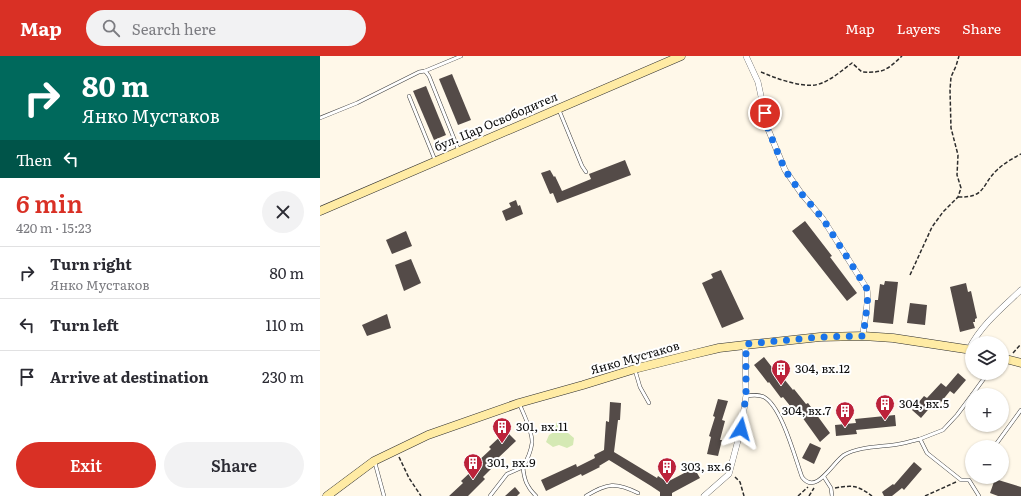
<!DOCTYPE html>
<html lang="en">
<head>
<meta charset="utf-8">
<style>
	body { margin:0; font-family:Literata,serif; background:#f2f2f3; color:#2b2b33; height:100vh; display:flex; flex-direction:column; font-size:15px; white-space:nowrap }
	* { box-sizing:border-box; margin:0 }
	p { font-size:13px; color:#7c7c81 }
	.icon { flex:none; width:22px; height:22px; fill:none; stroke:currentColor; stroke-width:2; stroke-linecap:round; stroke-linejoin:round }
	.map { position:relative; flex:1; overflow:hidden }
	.sheet { display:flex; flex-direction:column; background:#fff; width:320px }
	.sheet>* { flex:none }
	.guide { background:#00695c; color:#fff; overflow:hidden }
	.tools { position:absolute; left:645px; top:280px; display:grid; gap:8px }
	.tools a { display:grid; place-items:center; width:44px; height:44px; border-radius:50%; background:#fff; box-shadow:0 1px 3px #0004; font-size:20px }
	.pin { position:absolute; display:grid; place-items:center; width:34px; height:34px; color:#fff; margin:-17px; border:2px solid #fff; border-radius:50%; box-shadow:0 1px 4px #0007 }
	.me { position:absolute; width:44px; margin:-22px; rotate:8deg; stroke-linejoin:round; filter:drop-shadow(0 0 3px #0008) }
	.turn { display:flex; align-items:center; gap:14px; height:84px; padding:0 16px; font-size:18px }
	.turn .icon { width:52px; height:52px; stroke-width:2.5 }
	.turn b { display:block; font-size:28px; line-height:34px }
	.then { display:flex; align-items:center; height:38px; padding:0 16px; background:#0003; gap:8px; font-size:15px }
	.round { display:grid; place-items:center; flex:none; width:42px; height:42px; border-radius:21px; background:#f2f2f3 }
	.head { display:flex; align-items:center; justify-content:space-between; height:68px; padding:0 16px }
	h1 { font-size:24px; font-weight:600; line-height:30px; color:#d93025 }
	.button { display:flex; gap:8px; margin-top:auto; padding:8px 16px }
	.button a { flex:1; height:46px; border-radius:24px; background:#d93025; color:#fff; font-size:16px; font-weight:600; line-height:46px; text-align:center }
	.button a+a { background:#f2f2f3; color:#2b2b33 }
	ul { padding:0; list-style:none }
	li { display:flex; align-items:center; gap:12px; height:52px; padding:0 16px; border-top:1px solid #e1e1e2 }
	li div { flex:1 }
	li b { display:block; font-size:15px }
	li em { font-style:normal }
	header { display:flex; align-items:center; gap:24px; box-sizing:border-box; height:56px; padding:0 20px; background:#d93025; color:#fff }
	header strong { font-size:19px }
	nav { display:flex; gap:22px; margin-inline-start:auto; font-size:14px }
	.search { width:280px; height:36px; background:#f2f2f3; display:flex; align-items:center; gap:10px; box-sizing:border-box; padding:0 14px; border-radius:22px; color:#7c7c81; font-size:15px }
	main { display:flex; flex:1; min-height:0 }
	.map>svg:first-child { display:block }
	.green { fill:#d5e9b4 }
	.building { fill:#544b48 }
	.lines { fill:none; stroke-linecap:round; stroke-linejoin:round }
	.lane-casing { stroke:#3e3e3e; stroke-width:4 }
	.street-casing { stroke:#3e3e3e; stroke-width:6 }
	.secondary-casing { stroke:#2d2d2d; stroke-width:9 }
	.path { stroke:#2d2d2d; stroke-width:1.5; stroke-dasharray:4 2; stroke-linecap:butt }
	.lane { stroke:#fff; stroke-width:3 }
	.street { stroke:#fff; stroke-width:5.5 }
	.secondary { stroke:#ffeba4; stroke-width:8 }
	.route { stroke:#1a73e8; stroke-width:7; stroke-dasharray:0 12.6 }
	.labels { text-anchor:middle; stroke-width:4; stroke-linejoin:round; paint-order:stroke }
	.street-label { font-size:12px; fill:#0b0b0b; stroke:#fff }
	.poi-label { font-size:12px; fill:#0b0b0b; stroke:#fff; text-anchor:start }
</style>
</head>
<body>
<header>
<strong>Map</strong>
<div class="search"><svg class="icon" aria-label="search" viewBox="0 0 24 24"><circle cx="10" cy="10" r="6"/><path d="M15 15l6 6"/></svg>Search here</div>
<nav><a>Map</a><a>Layers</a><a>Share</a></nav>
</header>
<main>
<section class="sheet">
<div class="guide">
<div class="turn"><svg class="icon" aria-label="right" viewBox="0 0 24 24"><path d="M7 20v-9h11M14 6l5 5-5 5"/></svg><div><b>80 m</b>Янко Мустаков</div></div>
<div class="then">Then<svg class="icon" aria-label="left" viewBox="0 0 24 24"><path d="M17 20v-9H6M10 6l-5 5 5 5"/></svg></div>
</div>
<div class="head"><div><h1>6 min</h1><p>420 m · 15:23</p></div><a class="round"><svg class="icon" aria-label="close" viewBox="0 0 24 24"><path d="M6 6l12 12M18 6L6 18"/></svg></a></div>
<ul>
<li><svg class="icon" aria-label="right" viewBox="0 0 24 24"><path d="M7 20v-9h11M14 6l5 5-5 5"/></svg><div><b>Turn right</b><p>Янко Мустаков</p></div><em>80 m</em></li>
<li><svg class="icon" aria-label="left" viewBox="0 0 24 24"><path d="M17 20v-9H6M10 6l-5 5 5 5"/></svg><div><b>Turn left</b></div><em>110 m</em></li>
<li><svg class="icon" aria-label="arrive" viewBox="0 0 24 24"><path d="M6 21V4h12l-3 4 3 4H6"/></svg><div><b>Arrive at destination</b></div><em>230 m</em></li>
</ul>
<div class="button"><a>Exit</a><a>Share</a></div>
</section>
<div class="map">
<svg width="701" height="440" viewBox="0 0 701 440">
	<rect width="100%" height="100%" fill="#fff8e9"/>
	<polygon class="green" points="241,365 248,369 248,377 254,382 253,389 247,392 239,389 233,391 226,386 229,379 234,376 236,367"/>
	<g class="building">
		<polygon points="132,18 151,64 138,69 119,23"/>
		<polygon points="106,30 126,79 114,84 93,35"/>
		<polygon points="305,104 311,119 237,147 233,137 230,138 221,117 230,114 234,121 235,120 242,135 271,123 269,118"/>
		<polygon points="196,144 198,150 200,149 203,158 186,165 182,155 191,151 189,147"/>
		<polygon points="485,165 512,200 510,201 537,237 527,245 472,175"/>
		<polygon points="86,175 92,190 72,198 66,184"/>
		<polygon points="91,203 101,227 84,235 75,209"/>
		<polygon points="401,214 424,263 402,272 382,227 393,222 391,218"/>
		<polygon points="565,225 578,226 573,268 553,266 555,244 558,244 560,228 564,229"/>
		<polygon points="646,227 648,236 651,235 657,262 655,263 655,266 653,266 655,272 640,276 630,231"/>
		<polygon points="590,247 607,249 605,269 587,267"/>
		<polygon points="67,258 71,272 47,280 42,269"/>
		<polygon points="444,301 458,319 460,318 473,334 474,333 486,348 488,347 510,377 500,386 477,354 475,356 463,341 461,342 449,326 448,327 434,309"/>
		<polygon points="638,317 646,324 634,338 630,335 617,351 613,348 601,362 592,354 604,340 607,342 621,327 626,331"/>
		<polygon points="398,343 408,345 402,364 405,365 400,384 402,384 398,400 387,398 391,381 389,380 395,361 393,360"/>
		<polygon points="290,346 301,347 300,364 298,364 294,396 337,422 338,420 347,426 374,412 380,422 352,437 352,440 340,440 340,436 331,430 289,404 279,410 280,411 262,420 261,418 226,435 221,424 256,408 257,411 275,402 274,399 284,394 286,365 289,366"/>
		<polygon points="575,359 576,370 536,374 537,378 516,380 515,369 536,367 535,363"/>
		<polygon points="186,375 196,385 178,402 180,404 163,421 165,423 148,440 129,440 143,427 141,425 156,411 154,409 171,393 169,391"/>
		<polygon points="490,387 501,392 494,408 482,402"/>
		<polygon points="594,406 602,413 584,434 582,432 572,440 564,440 562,436 573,428 574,429"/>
		<polygon points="675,423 701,431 701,440 678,440 670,437"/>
		<polygon points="195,431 200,437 197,440 185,440"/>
	</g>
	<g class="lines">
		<defs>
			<g id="lane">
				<polyline points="105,15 141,0"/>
				<polyline points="89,40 115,104"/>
				<polyline points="239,54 262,110 266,116"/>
				<polyline points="0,62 37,47 99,16 105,15 109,20 139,95"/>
				<polyline points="315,314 320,331 329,347"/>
				<polyline points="652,339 637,359 623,374 600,383 607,397 641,424 649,424 659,440"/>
				<polyline points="652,339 668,317"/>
				<path d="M 426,340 C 432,339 438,338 444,341 C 462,351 475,402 482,421 C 496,440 512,407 524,399 C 538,391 556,391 573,389 C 582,388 591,385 600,383"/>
				<polyline points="674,391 701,354"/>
				<polyline points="55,407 64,440"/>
				<path d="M 203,411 C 204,424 207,431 216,440"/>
				<polyline points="504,421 511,432 512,440"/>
				<path d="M 170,440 L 187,418 L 203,411 C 207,404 211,395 212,387 C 213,376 203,357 199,347"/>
				<path d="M 266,440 C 287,427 296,426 318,437"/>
			</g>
			<g id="street">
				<path d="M 426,0 L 438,26 L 448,73 L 465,114 L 481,137 L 503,163 L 547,233 C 549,249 544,264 543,280"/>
				<path d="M 649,293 C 661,269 682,252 701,234"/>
				<polyline points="384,440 409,418 421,373 426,340 425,289"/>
			</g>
			<g id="secondary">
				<polyline points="0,155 361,0"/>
				<polyline points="682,302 701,307"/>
				<polyline points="7,440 54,405 108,379 199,347 263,329 318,312 374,298 399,292 425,289 500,281 543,280 573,282 652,294"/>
			</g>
		</defs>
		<use href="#lane" class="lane-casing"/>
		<use href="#street" class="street-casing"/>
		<use href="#secondary" class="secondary-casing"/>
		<g class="path">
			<path d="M 441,16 C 455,22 479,31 495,29 C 508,27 521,15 532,7 L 542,16 C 564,17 567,14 582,0"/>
			<path d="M 638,141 C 666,142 661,129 677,114 C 683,108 693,102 701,98"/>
			<polyline points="590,219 612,171 623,156 638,141 641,132 637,119 638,99 631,72 630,34 631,21 636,10 639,0"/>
			<polyline points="693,297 701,288"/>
			<polyline points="79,401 89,422 101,440"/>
			<polyline points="415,421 420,426 424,440"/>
			<path d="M 515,432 C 533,429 537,429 552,440"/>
			<polyline points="478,440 488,431"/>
			<polyline points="489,440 494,432"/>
			<polyline points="605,440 636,426"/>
		</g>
		<use href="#lane" class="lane"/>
		<use href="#street" class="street"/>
		<use href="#secondary" class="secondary"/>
	</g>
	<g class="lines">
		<path class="route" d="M 421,373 L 426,340 L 426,288 L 500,281 L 544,280 C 544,264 549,249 547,233 L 503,163 L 481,137 L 465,114 L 448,73 L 445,57"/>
	</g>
	<defs>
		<symbol id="building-pin" viewBox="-11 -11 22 30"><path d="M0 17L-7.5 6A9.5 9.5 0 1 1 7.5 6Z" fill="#bc223a" stroke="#fff"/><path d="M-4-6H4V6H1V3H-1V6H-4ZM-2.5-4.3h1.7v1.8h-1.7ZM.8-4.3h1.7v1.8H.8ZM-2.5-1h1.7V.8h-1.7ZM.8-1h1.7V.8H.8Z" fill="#fff"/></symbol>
	</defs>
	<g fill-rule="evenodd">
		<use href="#building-pin" x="450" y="302" width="22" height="30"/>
		<use href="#building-pin" x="554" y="337" width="22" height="30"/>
		<use href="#building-pin" x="514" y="344" width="22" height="30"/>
		<use href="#building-pin" x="171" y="360" width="22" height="30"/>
		<use href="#building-pin" x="142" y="396" width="22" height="30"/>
		<use href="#building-pin" x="336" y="400" width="22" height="30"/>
	</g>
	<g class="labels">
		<g class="street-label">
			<text transform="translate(176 66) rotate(-23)" y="4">бул. Цар Освободител</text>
			<text transform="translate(315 302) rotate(-16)" y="4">Янко Мустаков</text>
		</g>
		<g class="poi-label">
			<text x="475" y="317">304, вх.12</text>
			<text x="579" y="352">304, вх.5</text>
			<text x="511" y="359" text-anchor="end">304, вх.7</text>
			<text x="196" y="375">301, вх.11</text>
			<text x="167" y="411">301, вх.9</text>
			<text x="361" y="415">303, вх.6</text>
		</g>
	</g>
</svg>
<div class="tools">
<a><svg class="icon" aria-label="layers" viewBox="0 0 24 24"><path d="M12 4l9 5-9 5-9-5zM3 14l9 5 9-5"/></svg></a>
<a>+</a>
<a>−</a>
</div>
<div class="pin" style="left:445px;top:57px;background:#d93025"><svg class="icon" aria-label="arrive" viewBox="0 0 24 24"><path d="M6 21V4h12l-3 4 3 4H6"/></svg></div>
<svg class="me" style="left:421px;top:373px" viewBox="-20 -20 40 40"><path d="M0-17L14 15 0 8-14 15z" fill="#1a73e8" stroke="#fff" stroke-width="4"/></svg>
</div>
</main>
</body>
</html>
